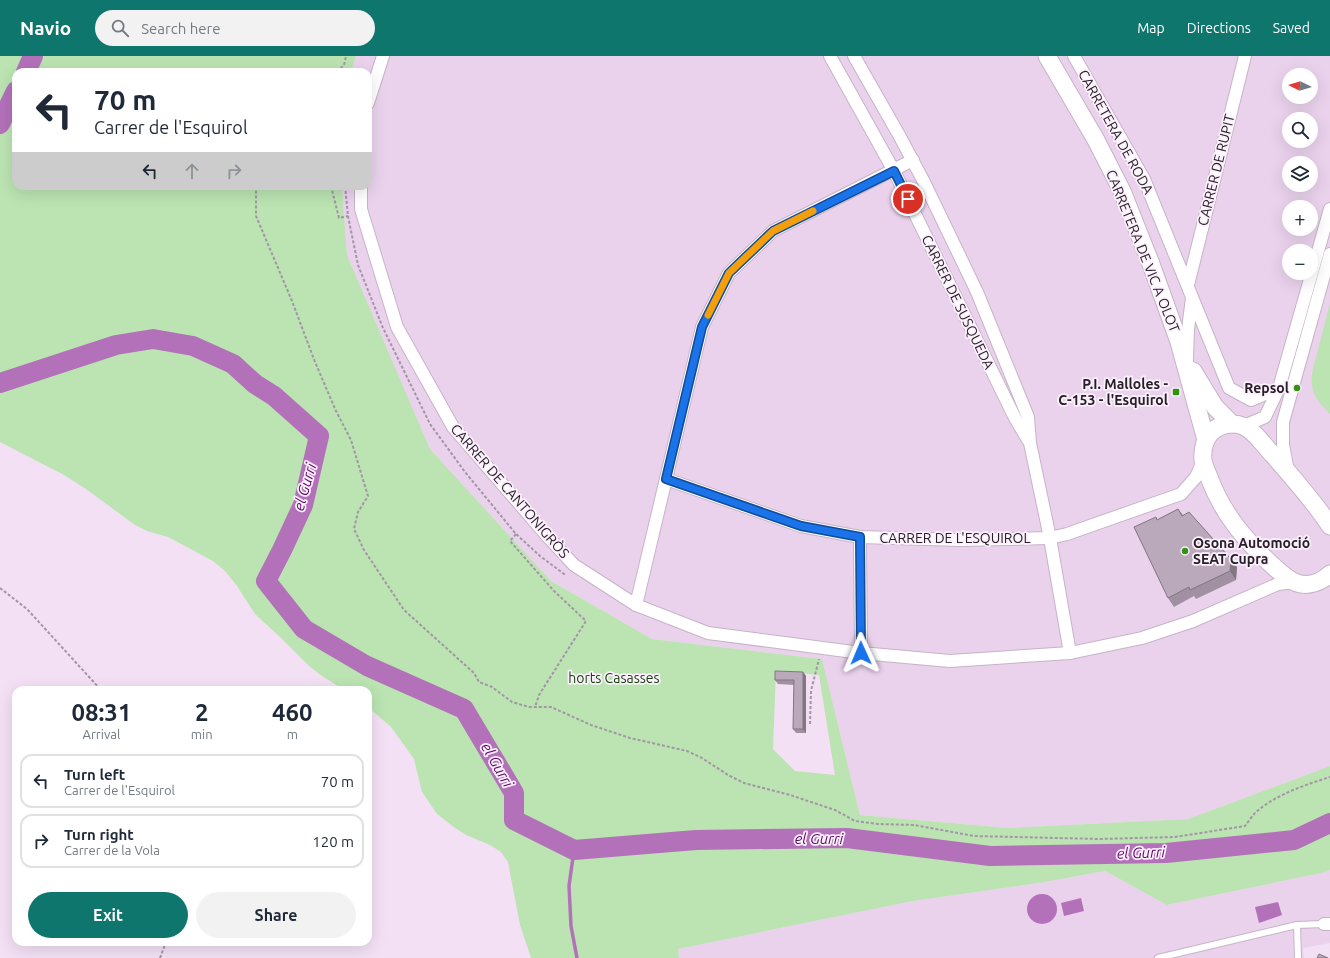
<!DOCTYPE html>
<html lang="en">
<head>
<meta charset="utf-8">
<style>
	body { margin:0; font-family:Ubuntu,sans-serif; background:#f2f2f3; color:#1f2937; height:100vh; display:flex; flex-direction:column; font-size:15px; white-space:nowrap }
	* { box-sizing:border-box; margin:0 }
	p { font-size:13px; color:#747a83 }
	.icon { flex:none; width:22px; height:22px; fill:none; stroke:currentColor; stroke-width:2; stroke-linecap:round; stroke-linejoin:round }
	.map { position:relative; flex:1; overflow:hidden }
	.drawer { position:absolute; left:12px; top:630px; width:360px; height:260px; display:flex; flex-direction:column; background:#fff; border-radius:12px; box-shadow:0 4px 16px #0002 }
	.drawer>* { flex:none }
	.hud { position:absolute; left:12px; top:12px; width:360px; height:122px; border-radius:12px; box-shadow:0 4px 16px #0002; background:#fff; color:#1f2937; overflow:hidden }
	.needle { width:26px; rotate:275deg }
	.buttons { position:absolute; left:1282px; top:12px; display:grid; gap:8px }
	.buttons a { display:grid; place-items:center; width:36px; height:36px; border-radius:50%; background:#fff; box-shadow:0 4px 16px #0002; font-size:20px }
	.pin { position:absolute; display:grid; place-items:center; width:34px; height:34px; color:#fff; margin:-17px; border:2px solid #fff; border-radius:50%; box-shadow:0 1px 4px #0007 }
	.me { position:absolute; width:44px; margin:-22px; rotate:359deg; stroke-linejoin:round; filter:drop-shadow(0 0 3px #0008) }
	.turn { display:flex; align-items:center; gap:14px; height:84px; padding:0 16px; font-size:18px }
	.turn .icon { width:52px; height:52px; stroke-width:2.5 }
	.turn b { display:block; font-size:28px; line-height:34px }
	.lanes { display:flex; align-items:center; height:38px; padding:0 16px; background:#0003; justify-content:center; gap:20px; direction:ltr }
	.lanes .off { opacity:.35 }
	.eta { display:flex; justify-content:space-evenly; align-items:center; height:68px; text-align:center }
	.eta b { font-size:24px; font-weight:600; line-height:28px }
	.cta { display:flex; gap:8px; margin-top:auto; padding:8px 16px }
	.cta a { flex:1; height:46px; border-radius:24px; background:#0f766e; color:#fff; font-size:16px; font-weight:600; line-height:46px; text-align:center }
	.cta a+a { background:#f2f2f3; color:#1f2937 }
	ul { padding:0; list-style:none }
	li { display:flex; align-items:center; gap:12px; height:54px; margin:0 8px 6px; padding:0 8px; border:2px solid #e0e1e3; border-radius:12px }
	li div { flex:1 }
	li b { display:block; font-size:15px }
	li em { font-style:normal }
	header { display:flex; align-items:center; gap:24px; box-sizing:border-box; height:56px; padding:0 20px; background:#0f766e; color:#fff }
	header strong { font-size:19px }
	nav { display:flex; gap:22px; margin-inline-start:auto; font-size:14px }
	.search { width:280px; height:36px; background:#f2f2f3; display:flex; align-items:center; gap:10px; box-sizing:border-box; padding:0 14px; border-radius:22px; color:#747a83; font-size:15px }
	.map>svg:first-child { display:block }
	.built { fill:#ead2ec; fill-rule:evenodd }
	.green { fill:#bbe4b2; fill-rule:evenodd }
	.water { fill:#b371b9 }
	.lines { fill:none; stroke-linecap:round; stroke-linejoin:round }
	.stream { stroke:#b371b9; stroke-width:3.5 }
	.river { stroke:#b371b9; stroke-width:20 }
	.lane-casing { stroke:#c6b3c7; stroke-width:8 }
	.street-casing { stroke:#c6b3c7; stroke-width:14 }
	.secondary-casing { stroke:#c6b3c7; stroke-width:19 }
	.path { stroke:#a395a5; stroke-width:2; stroke-dasharray:3 2; stroke-linecap:butt }
	.lane { stroke:#fff; stroke-width:6 }
	.street { stroke:#fff; stroke-width:12 }
	.secondary { stroke:#fff; stroke-width:17 }
	.wall { fill:#a090a1 }
	.shaded-wall { fill:#827683 }
	.building { fill:#baa8bb; stroke:#827683 }
	.route-casing { stroke:#114b97; stroke-width:10 }
	.route { stroke:#1a73e8; stroke-width:7 }
	.slow { stroke:#f59e0b; stroke-width:7 }
	.poi-dot { fill:#329311; stroke:#fcf0fd; stroke-width:1.5 }
	.labels { text-anchor:middle; stroke-width:3.5; stroke-linejoin:round; paint-order:stroke }
	.street-label { font-size:14px; fill:#272028; stroke:#fcf0fd }
	.poi-label { font-size:14px; font-weight:bold; fill:#272028; stroke:#fcf0fd; text-anchor:end }
	.park-label { font-size:14px; fill:#18420d; stroke:#fcf0fd }
	.water-label { font-size:15px; font-style:italic; fill:#600a69; stroke:#fcf0fd }
</style>
</head>
<body>
<header>
<strong>Navio</strong>
<div class="search"><svg class="icon" aria-label="search" viewBox="0 0 24 24"><circle cx="10" cy="10" r="6"/><path d="M15 15l6 6"/></svg>Search here</div>
<nav><a>Map</a><a>Directions</a><a>Saved</a></nav>
</header>
<div class="map">
<svg width="1330" height="902" viewBox="0 0 1330 902">
	<rect width="100%" height="100%" fill="#f3e0f5"/>
	<g class="built">
		<path d="M 356,0 L 1330,0 L 1330,710 L 1188,763 L 1008,772 L 860,759 L 822,603 L 652,583 L 551,525 L 430,393 L 347,199 L 342,130 L 368,130 L 368,16 L 351,16 ZM 1289,19 L 1311,19 L 1311,41 L 1289,41 ZM 1289,63 L 1311,63 L 1311,85 L 1289,85 ZM 1289,107 L 1311,107 L 1311,129 L 1289,129 ZM 1289,151 L 1311,151 L 1311,173 L 1289,173 ZM 1289,195 L 1311,195 L 1311,217 L 1289,217 Z"/>
		<polygon points="1330,814 1330,887 1303,892 1304,902 679,902 678,893 913,845 1045,826 1105,815 1167,849 1326,816"/>
	</g>
	<g class="green">
		<path d="M 0,0 L 356,0 L 351,16 L 16,16 L 16,130 L 342,130 L 347,199 L 430,393 L 551,525 L 652,583 L 822,603 L 860,759 L 1008,772 L 1188,763 L 1330,710 L 1330,814 L 1326,816 L 1167,849 L 1105,815 L 1045,826 L 913,845 L 678,893 L 679,902 L 531,902 L 520,869 L 508,806 L 501,796 L 490,789 L 466,779 L 455,772 L 437,758 L 422,736 L 414,703 L 391,671 L 368,651 L 368,634 L 344,634 L 319,618 L 308,609 L 282,583 L 255,558 L 237,530 L 225,515 L 213,505 L 168,481 L 147,475 L 135,469 L 86,433 L 64,419 L 0,386 ZM 776,615 L 819,619 L 835,719 L 795,715 L 773,693 Z"/>
		<path d="M 1330,247 L 1330,358 C 1317,345 1310,337 1312,317 Z"/>
	</g>
	<g class="water">
		<circle cx="1042" cy="853" r="15"/>
		<polygon points="1081,842 1084,855 1064,860 1061,847"/>
		<polygon points="1278,846 1282,859 1259,867 1255,851"/>
	</g>
	<g class="lines">
		<polyline class="stream" points="574,794 569,830 571,870 577,902"/>
		<g class="river">
			<polyline points="26,16 33,0"/>
			<polyline points="0,68 16,35"/>
			<polyline points="0,327 116,289 153,283 193,290 233,308 255,328 274,340 319,380 303,449 282,494 266,525 304,573 367,610 464,653 514,737 514,764 574,794 696,784 847,782 990,800 1166,797 1294,784 1330,767"/>
		</g>
		<defs>
			<g id="lane">
				<polyline points="1297,869 1298,902"/>
				<polyline points="1158,902 1297,869 1324,868"/>
			</g>
			<g id="street">
				<polyline points="830,0 894,115 1015,362 1028,384"/>
				<polyline points="854,0 899,79 924,126 977,236 1028,361 1030,387 1050,482 1070,597"/>
				<polyline points="1074,0 1144,123 1229,332 1251,344 1279,332"/>
				<polyline points="368,47 383,0"/>
				<polyline points="361,130 361,153 397,271 453,371 548,481 574,509 636,549 708,577 861,597 950,605 1070,597 1142,582 1193,565 1278,528 1295,526"/>
				<polyline points="1188,229 1245,0"/>
				<polyline points="1187,302 1188,273 1192,242"/>
				<polyline points="1244,370 1265,361 1279,332 1330,153"/>
				<polyline points="1288,415 1283,389 1283,366 1330,198"/>
				<polyline points="666,423 801,470 860,481 960,484 1050,482 1067,478 1181,438 1196,421 1203,405"/>
				<polyline points="860,481 861,597"/>
				<polyline points="636,549 702,271 729,217 773,175 913,104"/>
				<polyline points="1324,868 1330,868"/>
			</g>
			<g id="secondary">
				<polyline points="1047,0 1096,84 1122,135 1151,208 1179,286 1206,384"/>
				<polyline points="1193,315 1215,351 1232,368"/>
				<path d="M 1330,470 C 1314,445 1293,422 1273,399 C 1264,390 1255,375 1243,370 C 1234,366 1221,368 1214,374 C 1205,381 1202,393 1203,404 C 1204,410 1207,416 1209,421 C 1222,457 1245,484 1272,509 C 1279,515 1288,524 1297,527 C 1309,531 1321,526 1330,518"/>
			</g>
		</defs>
		<use href="#lane" class="lane-casing"/>
		<use href="#street" class="street-casing"/>
		<use href="#secondary" class="secondary-casing"/>
		<g class="path">
			<polyline points="337,16 344,9 346,0"/>
			<path d="M 258,130 L 256,134 L 256,160 L 292,245 L 315,306 L 336,355 L 351,384 L 368,440 L 358,456 L 354,473 L 364,494 L 404,554 L 474,617 L 479,626 L 492,631 L 512,646 L 529,651 L 551,651 L 591,669 L 630,682 L 687,695 L 702,702 L 728,719 L 744,727 L 790,739 L 835,754 L 855,765 L 878,768 L 914,769 L 974,780 L 1099,783 L 1175,781 L 1245,770 C 1248,766 1252,760 1256,756 C 1277,738 1305,729 1330,721"/>
			<polyline points="331,130 339,162 348,160"/>
			<polyline points="345,130 348,160 358,209 383,272 430,368 465,416 516,478 540,500 564,518 566,516"/>
			<polyline points="516,478 510,485 554,535 586,565 539,639 535,651"/>
			<polyline points="0,532 27,553 101,634"/>
			<polyline points="810,668 811,635 819,603"/>
			<polyline points="160,902 166,886"/>
		</g>
		<use href="#lane" class="lane"/>
		<use href="#street" class="street"/>
		<use href="#secondary" class="secondary"/>
	</g>
	<g class="wall">
		<polygon points="1178,453 1183,459 1231,503 1237,511 1236,524 1196,543 1194,540 1174,551 1168,542 1157,464"/>
		<polygon points="803,616 806,620 806,677 796,677 793,673 794,629 778,628 775,624"/>
	</g>
	<g class="shaded-wall">
		<polygon points="1231,503 1237,511 1236,524 1230,515"/>
		<polygon points="803,616 806,620 806,677 803,673"/>
	</g>
	<g class="building">
		<polygon points="1178,453 1182,460 1189,456 1231,503 1230,515 1190,534 1189,531 1168,542 1134,471 1156,461 1157,464"/>
		<polygon points="775,615 803,616 803,673 793,673 794,624 775,624"/>
		<polygon points="1319,898 1328,902 1317,902"/>
	</g>
	<g class="lines">
		<defs>
			<polyline id="route" points="861,597 860,481 801,470 666,423 702,271 729,217 773,175 894,115 908,143"/>
		</defs>
		<use href="#route" class="route-casing"/>
		<use href="#route" class="route"/>
		<polyline class="slow" points="708,259 729,217 773,175 813,155"/>
	</g>
	<g class="poi-dot">
		<circle cx="1297" cy="332" r="4"/>
		<rect x="1172" y="332" width="8" height="8" rx="2"/>
		<circle cx="1185" cy="495" r="4"/>
	</g>
	<g class="labels">
		<g class="street-label">
			<text transform="translate(1116 76) rotate(61)" y="5">CARRETERA DE RODA</text>
			<text transform="translate(1216 114) rotate(-76)" y="5">CARRER DE RUPIT</text>
			<text transform="translate(1143 195) rotate(68)" y="5">CARRETERA DE VIC A OLOT</text>
			<text transform="translate(958 246) rotate(64)" y="5">CARRER DE SUSQUEDA</text>
			<text transform="translate(510 435) rotate(49)" y="5">CARRER DE CANTONIGRÒS</text>
			<text x="955" y="487">CARRER DE L'ESQUIROL</text>
		</g>
		<g class="poi-label">
			<text x="1168" y="333">P.I. Malloles -<tspan x="1168" dy="16">C-153 - l'Esquirol</tspan></text>
			<text x="1289" y="337">Repsol</text>
			<text x="1193" y="492" text-anchor="start">Osona Automoció<tspan x="1193" dy="16">SEAT Cupra</tspan></text>
		</g>
		<g class="park-label">
			<text x="614" y="627">horts Casasses</text>
		</g>
		<g class="water-label">
			<text transform="translate(305 431) rotate(-74)" y="5">el Gurri</text>
			<text transform="translate(497 709) rotate(60)" y="5">el Gurri</text>
			<text x="819" y="788">el Gurri</text>
			<text transform="translate(1141 797) rotate(-2)" y="5">el Gurri</text>
		</g>
	</g>
</svg>
<div class="buttons">
<a><svg class="needle" viewBox="-14 -14 28 28"><path d="M0-13l5 13h-10z" fill="#e53935"/><path d="M0 13l5-13h-10z" fill="#747a83"/></svg></a>
<a><svg class="icon" aria-label="search" viewBox="0 0 24 24"><circle cx="10" cy="10" r="6"/><path d="M15 15l6 6"/></svg></a>
<a><svg class="icon" aria-label="layers" viewBox="0 0 24 24"><path d="M12 4l9 5-9 5-9-5zM3 14l9 5 9-5"/></svg></a>
<a>+</a>
<a>−</a>
</div>
<div class="pin" style="left:908px;top:143px;background:#d93025"><svg class="icon" aria-label="arrive" viewBox="0 0 24 24"><path d="M6 21V4h12l-3 4 3 4H6"/></svg></div>
<svg class="me" style="left:861px;top:597px" viewBox="-20 -20 40 40"><path d="M0-17L14 15 0 8-14 15z" fill="#1a73e8" stroke="#fff" stroke-width="4"/></svg>
<div class="hud">
<div class="turn"><svg class="icon" aria-label="left" viewBox="0 0 24 24"><path d="M17 20v-9H6M10 6l-5 5 5 5"/></svg><div><b>70 m</b>Carrer de l'Esquirol</div></div>
<div class="lanes"><svg class="icon" aria-label="left" viewBox="0 0 24 24"><path d="M17 20v-9H6M10 6l-5 5 5 5"/></svg><svg class="icon off" aria-label="ahead" viewBox="0 0 24 24"><path d="M12 20V5M6 11l6-6 6 6"/></svg><svg class="icon off" aria-label="right" viewBox="0 0 24 24"><path d="M7 20v-9h11M14 6l5 5-5 5"/></svg></div>
</div>
<section class="drawer">
<div class="eta">
<div><b>08:31</b><p>Arrival</p></div>
<div><b>2</b><p>min</p></div>
<div><b>460</b><p>m</p></div>
</div>
<ul>
<li><svg class="icon" aria-label="left" viewBox="0 0 24 24"><path d="M17 20v-9H6M10 6l-5 5 5 5"/></svg><div><b>Turn left</b><p>Carrer de l'Esquirol</p></div><em>70 m</em></li>
<li><svg class="icon" aria-label="right" viewBox="0 0 24 24"><path d="M7 20v-9h11M14 6l5 5-5 5"/></svg><div><b>Turn right</b><p>Carrer de la Vola</p></div><em>120 m</em></li>
</ul>
<div class="cta"><a>Exit</a><a>Share</a></div>
</section>
</div>
</body>
</html>
